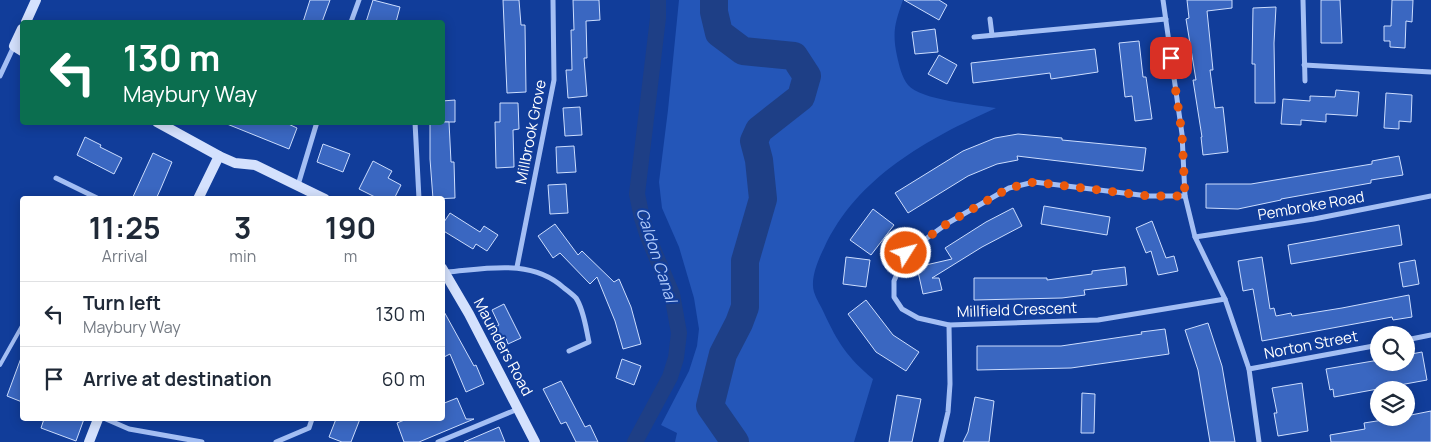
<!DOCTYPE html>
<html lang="en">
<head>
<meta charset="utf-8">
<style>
	body { margin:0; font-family:Manrope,sans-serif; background:#f2f2f3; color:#1f2937; height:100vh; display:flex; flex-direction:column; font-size:19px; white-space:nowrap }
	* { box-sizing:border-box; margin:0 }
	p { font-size:16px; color:#747a83 }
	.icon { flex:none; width:28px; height:28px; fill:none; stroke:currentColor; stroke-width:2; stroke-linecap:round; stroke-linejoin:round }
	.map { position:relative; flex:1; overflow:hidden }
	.details { position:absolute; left:20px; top:196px; width:425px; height:225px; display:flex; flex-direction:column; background:#fff; border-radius:5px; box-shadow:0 2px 12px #0003 }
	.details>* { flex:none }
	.hud { position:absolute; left:20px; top:20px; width:425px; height:105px; border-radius:5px; box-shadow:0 2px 12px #0003; background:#0b6e4f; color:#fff; overflow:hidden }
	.buttons { position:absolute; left:1370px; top:326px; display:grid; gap:10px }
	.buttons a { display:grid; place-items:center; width:45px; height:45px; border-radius:50%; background:#fff; box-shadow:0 2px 12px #0003; font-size:25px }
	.pin { position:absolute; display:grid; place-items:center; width:42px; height:42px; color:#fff; margin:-21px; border-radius:10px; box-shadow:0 2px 8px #0006 }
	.me { position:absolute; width:55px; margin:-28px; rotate:54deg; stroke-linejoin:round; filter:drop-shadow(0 0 4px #0008) }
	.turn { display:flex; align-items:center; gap:18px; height:105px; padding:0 20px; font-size:22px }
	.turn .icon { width:65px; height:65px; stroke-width:2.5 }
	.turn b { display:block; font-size:35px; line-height:42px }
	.eta { display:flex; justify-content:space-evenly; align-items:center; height:85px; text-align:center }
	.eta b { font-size:30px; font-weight:700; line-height:35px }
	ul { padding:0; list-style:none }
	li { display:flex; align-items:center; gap:15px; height:65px; padding:0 20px; border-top:1px solid #e0e1e3 }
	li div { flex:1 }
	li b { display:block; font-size:19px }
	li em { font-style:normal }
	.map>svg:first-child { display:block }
	.green { fill:#2456b8 }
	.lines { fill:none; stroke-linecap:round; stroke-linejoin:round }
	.canal { stroke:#1e3f86; stroke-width:16 }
	.river { stroke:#1e3f86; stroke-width:28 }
	.building { fill:#3a67c1; stroke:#ccddfe }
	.lane { stroke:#a4bff4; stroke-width:4 }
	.street { stroke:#a4bff4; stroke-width:5 }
	.secondary { stroke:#d4e1fd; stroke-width:10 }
	.route { stroke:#ea580c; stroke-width:9; stroke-dasharray:0 16.2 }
	.labels { text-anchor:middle; stroke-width:4; stroke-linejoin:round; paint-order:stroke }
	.street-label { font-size:15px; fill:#fff; stroke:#113d9a }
	.water-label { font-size:16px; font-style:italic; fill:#b0cafa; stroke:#113d9a }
</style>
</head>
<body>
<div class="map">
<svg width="1431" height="442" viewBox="0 0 1431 442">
	<rect width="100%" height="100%" fill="#113d9a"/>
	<path class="green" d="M 679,0 L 903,0 C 895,23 892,32 897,56 C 899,65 902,78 908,85 C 921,100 976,105 996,108 C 927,139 857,177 824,248 C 818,260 810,279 814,292 C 816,299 821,306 824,313 C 838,343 847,357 873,379 L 854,442 L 675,442 L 677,433 L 661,425 L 689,371 L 697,346 L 699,329 L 694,298 L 679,247 L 662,208 L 659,182 L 668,110 Z"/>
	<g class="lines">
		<polyline class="canal" points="635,442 670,377 676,358 679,333 672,294 648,237 642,218 637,194 658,18 658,0"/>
		<polyline class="river" points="714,0 714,12 719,33 743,51 794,56 807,76 801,97 759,130 754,141 759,160 763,199 745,261 745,307 739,323 723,354 710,406 735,442"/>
	</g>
	<g class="building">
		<polygon points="310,0 330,0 322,22 303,22"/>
		<polygon points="373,0 400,7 396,22 366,22"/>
		<polygon points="503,0 519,0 521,25 525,25 526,92 507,93"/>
		<polygon points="573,0 599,0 600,20 586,21 587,58 584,58 587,96 568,98 566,70 572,70 571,30 574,30"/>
		<polygon points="904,0 939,0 947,5 939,20"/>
		<polygon points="1187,0 1232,0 1232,8 1207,11 1213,70 1210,70 1215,108 1223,107 1228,152 1203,155 1201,137 1202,137 1193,80 1196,80 1186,19 1189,18"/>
		<polygon points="1321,0 1340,0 1342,43 1321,43"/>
		<polygon points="1392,0 1413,0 1412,22 1406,21 1405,48 1390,47 1390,41 1384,41 1384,26 1391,26"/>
		<polygon points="1276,7 1274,43 1275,103 1255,103 1255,64 1252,64 1253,8"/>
		<polygon points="935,29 938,52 915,54 912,32"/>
		<polygon points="1139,41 1143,77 1146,77 1152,119 1135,121 1132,96 1125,97 1119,43"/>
		<polygon points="1095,49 1098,72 1051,79 1050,73 973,83 971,63"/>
		<polygon points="939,55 957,65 947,84 928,74"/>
		<polygon points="1336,90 1359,92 1357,116 1326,114 1326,122 1301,120 1301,125 1281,124 1283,99 1310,101 1310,96 1335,97"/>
		<polygon points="1386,93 1412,95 1411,122 1399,121 1399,129 1384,128"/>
		<polygon points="455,100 455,122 442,122 442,101"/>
		<polygon points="500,103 518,103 519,129 513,130 514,167 496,168 495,122 500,122"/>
		<polygon points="580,107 582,135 565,136 563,108"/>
		<polygon points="222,122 284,122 297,128 289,149"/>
		<polygon points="430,122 449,122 451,162 454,162 455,198 433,199 430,159"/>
		<polygon points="1018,134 1062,138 1062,140 1146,148 1143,171 1017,156 1018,160 997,164 968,176 908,213 895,193 963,151 995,138"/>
		<polygon points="85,137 101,145 100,147 122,158 114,174 77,155"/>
		<polygon points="323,144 350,154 343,172 317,162"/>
		<polygon points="574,146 576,172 557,173 556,147"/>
		<polygon points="153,153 172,162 161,188 156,199 132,199"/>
		<polygon points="1399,156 1403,175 1371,180 1371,183 1281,199 1281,200 1238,209 1206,208 1206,184 1251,184 1372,164 1372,161"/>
		<polygon points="373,161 392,171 388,178 401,185 394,199 379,199 359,189"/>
		<polygon points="566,184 568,213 550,214 548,185"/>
		<polygon points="1044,206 1110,217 1107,235 1041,224"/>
		<polygon points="1013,208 1022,226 982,247 932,278 939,278 942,290 923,294 917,267 952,259 945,248 986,222"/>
		<polygon points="873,209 894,225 871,255 850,240"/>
		<polygon points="450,213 480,232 484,226 498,235 487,251 476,244 473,249 442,230 442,225"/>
		<polygon points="1152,221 1166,258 1174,256 1178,271 1158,275 1151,251 1146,253 1136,228"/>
		<polygon points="555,224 578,255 582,251 614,282 619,279 631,307 641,344 623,349 615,321 597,277 590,284 560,253 553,258 538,236"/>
		<polygon points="1399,225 1402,245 1291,264 1288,245"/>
		<polygon points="846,257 870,260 866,287 843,284"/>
		<polygon points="1262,257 1270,309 1274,308 1276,316 1291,313 1292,316 1342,308 1409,295 1412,317 1393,320 1392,317 1262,341 1253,289 1243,291 1238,261"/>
		<polygon points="1415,260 1419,284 1403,287 1399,263"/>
		<polygon points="1125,267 1127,285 1084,290 1085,295 1062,298 974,300 974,278 1047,278 1047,280 1092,274 1092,271"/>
		<polygon points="866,300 893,335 919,352 906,371 876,352 848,314"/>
		<polygon points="504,304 521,338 508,344 506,338 499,341 492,329 499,325 492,310"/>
		<polygon points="442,308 474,366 476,365 484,384 466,392 450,354 442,358"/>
		<polygon points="1208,323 1222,366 1235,442 1210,442 1198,370 1185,330"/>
		<polygon points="1165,329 1169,354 1071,368 977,370 977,346 1061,346 1142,334 1141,332"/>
		<polygon points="1422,352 1427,380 1334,397 1333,389 1330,390 1326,369 1379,360 1379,362 1406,362 1406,355"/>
		<polygon points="21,358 22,358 22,402 7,396"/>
		<polygon points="622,359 641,366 634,385 616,378"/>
		<polygon points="561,381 585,427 590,425 598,442 576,442 566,422 561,424 543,389"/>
		<polygon points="1302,383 1308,431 1278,436 1274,413 1277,413 1272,388"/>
		<polygon points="1082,393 1095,394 1094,433 1081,433"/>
		<polygon points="897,395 921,399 912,442 889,442"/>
		<polygon points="975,397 994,401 989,442 963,442 968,432"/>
		<polygon points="457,398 466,419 474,419 419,442 404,442 397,423 407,419 442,419 442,404"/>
		<polygon points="1431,411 1431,442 1331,442 1330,435 1365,429 1364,423 1396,418 1406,418 1406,416"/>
		<polygon points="44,419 84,419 76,441 41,428"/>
		<polygon points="336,419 360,419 351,442 342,442 329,437"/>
		<polygon points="499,427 505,442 464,442"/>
	</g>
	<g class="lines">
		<polyline class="lane" points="0,365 22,326"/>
		<g class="street">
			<polyline points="1163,0 1182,134 1185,196 1195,237 1225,299 1249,369 1259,442"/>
			<polyline points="1303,0 1305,81"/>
			<polyline points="990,19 992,35"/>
			<polyline points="351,22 359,0"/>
			<polyline points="974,37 1166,19"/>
			<polyline points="1304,65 1431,72"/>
			<polyline points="0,76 14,46"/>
			<polyline points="415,122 419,199"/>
			<polyline points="56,178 99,199"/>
			<polyline points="298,185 317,122"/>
			<polyline points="1185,196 1148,196 1034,182 1009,188 948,223 906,253 894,281 894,297 902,309 918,318 949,325 1098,320 1225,299"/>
			<polyline points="1195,237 1314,219 1431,196"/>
			<polyline points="517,267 554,80 553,0"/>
			<path d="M 446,272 C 486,269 531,258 564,288 C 568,291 573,295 576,298 C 584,310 586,329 589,342 L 569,351"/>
			<polyline points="1406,340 1431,335"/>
			<polyline points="1249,369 1379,345"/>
			<polyline points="106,419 129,429 202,442"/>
			<polyline points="276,442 309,428 312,419"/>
			<polyline points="438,442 518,409"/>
			<polyline points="941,442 948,412 950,384 949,325"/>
		</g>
		<g class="secondary">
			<polyline points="26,22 36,0"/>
			<polyline points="22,29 14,46 22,51"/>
			<polyline points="157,122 219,156 235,163 255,165 325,199"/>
			<polyline points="198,199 219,156"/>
			<polyline points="442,268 469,314 535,442"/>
			<polyline points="89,442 98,419"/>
		</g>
	</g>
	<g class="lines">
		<polyline class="route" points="906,253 948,223 1009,188 1034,182 1148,196 1185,196 1182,134 1171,58"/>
	</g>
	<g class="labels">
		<g class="street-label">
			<text transform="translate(531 132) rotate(-79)" y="5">Millbrook Grove</text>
			<text transform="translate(1311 206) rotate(-10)" y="5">Pembroke Road</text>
			<text transform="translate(1017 310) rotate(-2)" y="5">Millfield Crescent</text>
			<text transform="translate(1311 345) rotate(-11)" y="5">Norton Street</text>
			<text transform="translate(503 347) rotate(62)" y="5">Maunders Road</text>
		</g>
		<g class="water-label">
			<text transform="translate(657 255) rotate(72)" y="6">Caldon Canal</text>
		</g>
	</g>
</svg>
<div class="buttons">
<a><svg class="icon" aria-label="search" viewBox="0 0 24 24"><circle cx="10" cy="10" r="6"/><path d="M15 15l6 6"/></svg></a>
<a><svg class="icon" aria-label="layers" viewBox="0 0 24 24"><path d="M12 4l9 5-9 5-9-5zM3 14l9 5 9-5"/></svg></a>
</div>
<div class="pin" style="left:1171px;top:58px;background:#d93025"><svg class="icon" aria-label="arrive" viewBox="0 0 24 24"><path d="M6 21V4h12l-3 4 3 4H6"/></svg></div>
<svg class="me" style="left:906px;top:253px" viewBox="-20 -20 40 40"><circle r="17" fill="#ea580c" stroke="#fff" stroke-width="3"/><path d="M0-11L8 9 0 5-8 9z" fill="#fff"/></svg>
<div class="hud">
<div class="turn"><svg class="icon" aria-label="left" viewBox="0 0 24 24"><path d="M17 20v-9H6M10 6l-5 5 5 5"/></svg><div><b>130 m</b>Maybury Way</div></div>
</div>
<section class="details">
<div class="eta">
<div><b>11:25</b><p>Arrival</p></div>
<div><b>3</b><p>min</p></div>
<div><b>190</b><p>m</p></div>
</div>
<ul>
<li><svg class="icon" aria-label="left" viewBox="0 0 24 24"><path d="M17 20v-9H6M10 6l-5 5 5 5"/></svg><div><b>Turn left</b><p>Maybury Way</p></div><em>130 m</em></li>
<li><svg class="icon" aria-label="arrive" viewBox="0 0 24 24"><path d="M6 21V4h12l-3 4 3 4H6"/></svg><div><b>Arrive at destination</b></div><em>60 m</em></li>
</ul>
</section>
</div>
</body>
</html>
